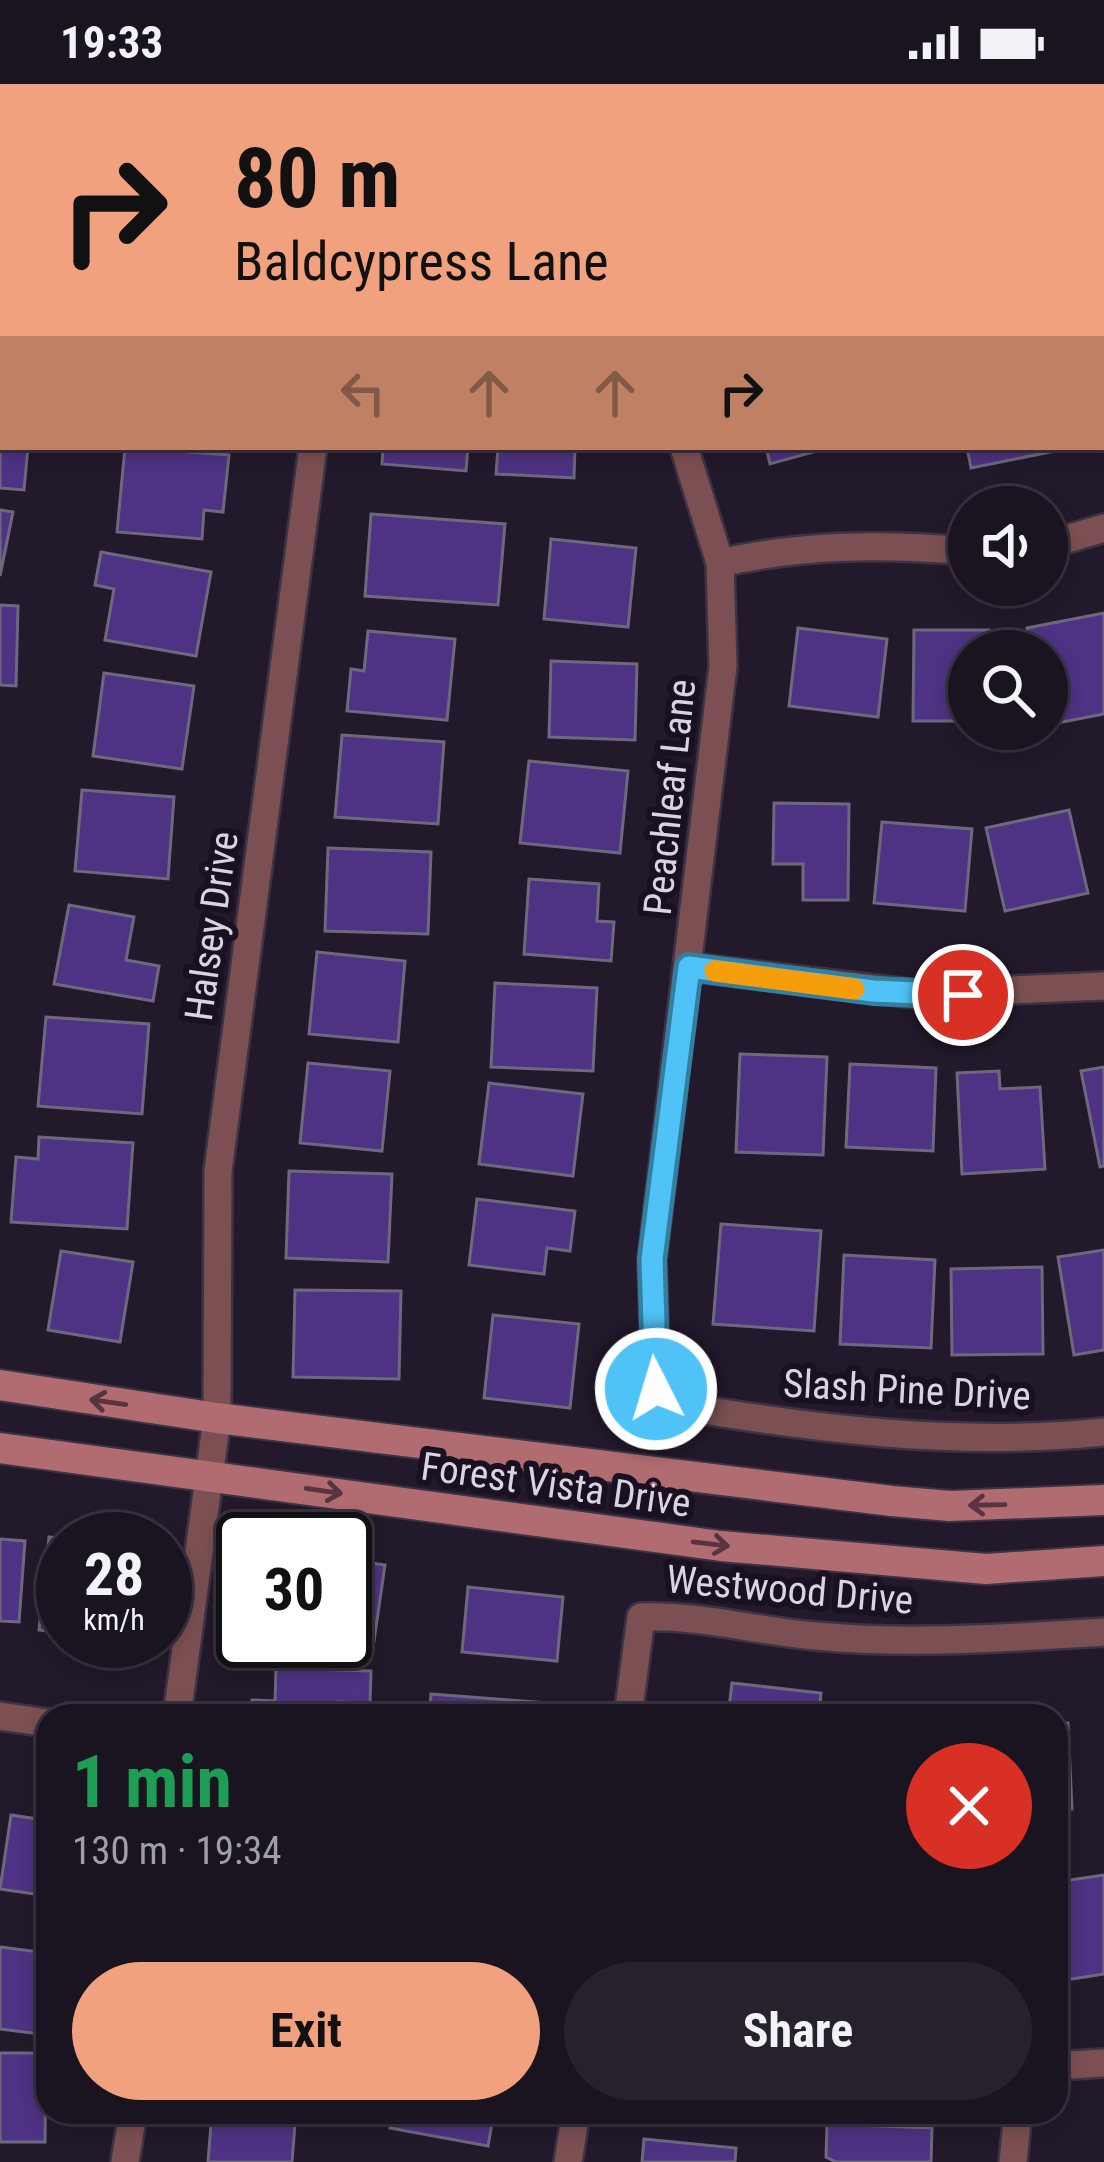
<!DOCTYPE html>
<html lang="en">
<head>
<meta charset="utf-8">
<style>
	body { margin:0; font-family:"Roboto Condensed",sans-serif; background:#27202d; color:#f1f3f6; height:100vh; display:flex; flex-direction:column; font-size:45px; white-space:nowrap }
	* { box-sizing:border-box; margin:0 }
	p { font-size:39px; color:#9f9ea5 }
	.icon { flex:none; width:66px; height:66px; fill:none; stroke:currentColor; stroke-width:2; stroke-linecap:round; stroke-linejoin:round }
	.map { position:relative; flex:1; overflow:hidden }
	.sheet { position:absolute; left:36px; top:1620px; width:1032px; height:420px; display:flex; flex-direction:column; background:#1a1320; border-radius:36px; box-shadow:0 6px 18px #0003,0 0 0 3px #38323e }
	.sheet>* { flex:none }
	.banner { position:absolute; left:0px; top:0px; width:1104px; height:366px; box-shadow:0 6px 18px #0003,0 0 0 3px #38323e; background:#f1a17d; color:#111; overflow:hidden }
	.fabs { position:absolute; left:948px; top:402px; display:grid; gap:24px }
	.fabs a { display:grid; place-items:center; width:120px; height:120px; border-radius:50%; background:#1a1320; box-shadow:0 6px 18px #0003,0 0 0 3px #38323e; font-size:60px }
	.speed { position:absolute; left:36px; top:1428px; display:flex; gap:24px; font-size:60px; font-weight:700; text-align:center }
	.speed>* { display:grid; place-content:center; width:156px; height:156px; border-radius:50%; background:#1a1320; box-shadow:0 6px 18px #0003,0 0 0 3px #38323e; line-height:1 }
	.speed small { font-size:30px; font-weight:400 }
	.speed .limit { border:6px solid #111; border-radius:18px; background:#fff; color:#111 }
	.pin { position:absolute; display:grid; place-items:center; width:102px; height:102px; color:#fff; margin:-51px; border:6px solid #fff; border-radius:50%; box-shadow:0 3px 12px #0007 }
	.me { position:absolute; width:132px; margin:-66px; rotate:355deg; stroke-linejoin:round; filter:drop-shadow(0 0 9px #0008) }
	.turn { display:flex; align-items:center; gap:42px; height:252px; padding:0 36px; font-size:54px }
	.turn .icon { width:156px; height:156px; stroke-width:2.5 }
	.turn b { display:block; font-size:84px; line-height:102px }
	.lanes { display:flex; align-items:center; height:114px; padding:0 36px; background:#0003; justify-content:center; gap:60px; direction:ltr }
	.lanes .off { opacity:.35 }
	.round { display:grid; place-items:center; flex:none; width:126px; height:126px; border-radius:63px; background:#27202d }
	.overview { display:flex; align-items:center; justify-content:space-between; height:204px; padding:0 36px }
	h1 { font-size:72px; font-weight:700; line-height:90px; color:#1e9e55 }
	.primary-button { display:flex; gap:24px; margin-top:auto; padding:24px 36px }
	.primary-button a { flex:1; height:138px; border-radius:72px; background:#f1a17d; color:#111; font-size:48px; font-weight:700; line-height:138px; text-align:center }
	.primary-button a+a { background:#27202d; color:#f1f3f6 }
	.status { display:flex; justify-content:space-between; align-items:center; height:84px; padding:0 60px; background:#1a1320; direction:ltr }
	.status svg { height:33px; fill:currentColor }
	.map>svg:first-child { display:block }
	.building { fill:#4e3283; stroke:#6e687f; stroke-width:3 }
	.lines { fill:none; stroke-linecap:round; stroke-linejoin:round }
	.minor-casing { stroke:#3c3344; stroke-width:32 }
	.secondary-casing { stroke:#3c3344; stroke-width:34 }
	.minor { stroke:#7c5053; stroke-width:27 }
	.secondary { stroke:#b16c71; stroke-width:30 }
	.oneway { stroke:#563541 }
	.route-casing { stroke:#337fa1; stroke-width:30 }
	.route { stroke:#4fc3f7; stroke-width:21 }
	.slow { stroke:#f59e0b; stroke-width:21 }
	.labels { text-anchor:middle; stroke-width:12; stroke-linejoin:round; paint-order:stroke }
	.street-label { font-size:39px; fill:#dad4e0; stroke:#191021 }
</style>
</head>
<body>
<div class="status"><b>19:33</b><svg viewBox="0 0 49 12"><path d="M0 12V9h3v3zM5 12V6h3v6zM10 12V3h3v9zM15 12V0h3v12zM26 1h20v11H26zM47 4h2v5h-2z"/></svg></div>
<div class="map">
<svg width="1104" height="2078" viewBox="0 0 1104 2078">
	<rect width="100%" height="100%" fill="#22192b"/>
	<g class="building">
		<polygon points="0,337 3,363 28,363 24,406 0,404"/>
		<polygon points="125,363 229,371 223,428 204,426 202,455 117,448"/>
		<polygon points="383,363 468,363 466,387 382,380"/>
		<polygon points="498,363 575,363 574,394 496,390"/>
		<polygon points="766,363 831,363 770,380"/>
		<polygon points="967,363 1054,363 1055,367 971,384"/>
		<polygon points="0,426 13,428 0,492"/>
		<polygon points="371,430 505,440 498,521 365,512"/>
		<polygon points="551,455 636,464 628,543 544,535"/>
		<polygon points="101,468 211,488 196,572 105,556 114,505 95,501"/>
		<polygon points="0,521 18,522 16,602 0,601"/>
		<polygon points="1104,529 1104,630 1047,641 1047,567 1032,567 1027,544"/>
		<polygon points="798,544 887,555 878,633 789,622"/>
		<polygon points="914,546 989,546 989,567 969,567 969,637 913,637"/>
		<polygon points="368,547 455,555 447,636 347,627 351,585 364,587"/>
		<polygon points="551,577 637,580 635,656 549,653"/>
		<polygon points="104,589 194,602 182,685 93,672"/>
		<polygon points="342,651 444,658 438,740 335,733"/>
		<polygon points="529,677 628,687 620,769 520,759"/>
		<polygon points="82,706 174,713 168,795 75,787"/>
		<polygon points="774,719 849,720 848,816 803,816 803,780 773,780"/>
		<polygon points="1069,726 1088,809 1005,827 986,744"/>
		<polygon points="882,738 972,745 965,827 874,819"/>
		<polygon points="328,764 431,768 428,850 325,847"/>
		<polygon points="529,795 599,800 597,837 614,838 611,877 524,870"/>
		<polygon points="69,821 134,833 126,876 159,882 153,917 54,900"/>
		<polygon points="317,868 405,877 398,958 309,950"/>
		<polygon points="495,899 597,904 593,987 491,983"/>
		<polygon points="46,933 149,940 142,1030 38,1022"/>
		<polygon points="740,970 827,973 823,1071 736,1068"/>
		<polygon points="308,979 390,987 382,1067 300,1059"/>
		<polygon points="850,980 936,984 933,1067 846,1063"/>
		<polygon points="1104,983 1104,1082 1100,1083 1081,987"/>
		<polygon points="999,987 1000,1005 1040,1003 1045,1085 962,1090 957,989"/>
		<polygon points="489,999 583,1010 573,1092 479,1080"/>
		<polygon points="39,1053 133,1059 127,1145 11,1138 16,1073 38,1075"/>
		<polygon points="289,1087 392,1090 388,1178 286,1174"/>
		<polygon points="477,1115 575,1127 570,1167 547,1164 544,1190 469,1181"/>
		<polygon points="721,1140 821,1147 814,1247 713,1240"/>
		<polygon points="1104,1166 1104,1266 1074,1271 1058,1173"/>
		<polygon points="61,1167 133,1178 120,1258 48,1246"/>
		<polygon points="844,1171 935,1176 931,1264 840,1260"/>
		<polygon points="1042,1183 1043,1270 952,1271 951,1185"/>
		<polygon points="295,1206 401,1207 399,1295 293,1293"/>
		<polygon points="493,1231 579,1240 570,1324 484,1314"/>
		<polygon points="49,1453 74,1455 63,1455 63,1549 39,1546"/>
		<polygon points="0,1455 25,1457 19,1538 0,1537"/>
		<polygon points="345,1475 385,1481 373,1564 324,1557 345,1557"/>
		<polygon points="468,1503 563,1513 557,1577 462,1568"/>
		<polygon points="276,1584 371,1587 370,1619 338,1618 338,1632 252,1632 252,1616 275,1617"/>
		<polygon points="732,1599 821,1609 819,1632 728,1632"/>
		<polygon points="431,1610 548,1619 547,1632 429,1632"/>
		<polygon points="1056,1639 1068,1639 1072,1725 1056,1725"/>
		<polygon points="48,1715 48,1812 0,1805 11,1731 45,1736"/>
		<polygon points="1104,1791 1104,1890 1066,1896 1056,1798"/>
		<polygon points="0,1863 48,1869 48,1951 0,1945"/>
		<polygon points="0,1969 46,1969 45,2058 0,2058"/>
		<polygon points="212,2028 296,2028 292,2078 208,2078"/>
		<polygon points="393,2028 494,2028 488,2062 390,2044"/>
		<polygon points="827,2040 932,2044 931,2078 836,2078 826,2073"/>
		<polygon points="644,2055 736,2064 735,2078 642,2078"/>
	</g>
	<g class="lines">
		<defs>
			<g id="minor">
				<polyline points="1022,0 1023,3"/>
				<polyline points="358,3 359,0"/>
				<polyline points="0,160 3,160"/>
				<polyline points="1101,230 1104,238"/>
				<path d="M 684,363 L 720,479 L 723,582 L 652,1176 L 656,1305 L 668,1320 C 812,1345 958,1363 1104,1348"/>
				<polyline points="1047,461 1104,444"/>
				<path d="M 720,479 C 805,460 882,460 969,467"/>
				<polyline points="689,883 917,910 1104,902"/>
				<polyline points="0,1632 48,1639"/>
				<polyline points="177,1632 217,1334 218,1087 313,363"/>
				<path d="M 628,1632 L 641,1533 C 704,1531 754,1547 816,1552 C 912,1561 1008,1554 1104,1548"/>
				<polyline points="1056,1982 1104,1979"/>
				<polyline points="125,2078 133,2028"/>
				<polyline points="568,2078 576,2028"/>
				<polyline points="1013,2078 1018,2028"/>
			</g>
			<g id="secondary">
				<polyline points="0,1301 217,1334 892,1417 950,1422 1104,1416"/>
				<polyline points="0,1364 721,1462 986,1485 1104,1477"/>
			</g>
		</defs>
		<use href="#minor" class="minor-casing"/>
		<use href="#secondary" class="secondary-casing"/>
		<use href="#minor" class="minor"/>
		<use href="#secondary" class="secondary"/>
	</g>
	<defs><path id="oneway-shaft" d="M-6 0H5M1.5-3L5.5 0L1.5 3" fill="none" stroke-width="1.6" stroke-linecap="round" stroke-linejoin="round" transform="scale(3)"/></defs>
	<g class="oneway">
		<use href="#oneway-shaft" transform="translate(108 1318) rotate(-172)"/>
		<use href="#oneway-shaft" transform="translate(324 1407) rotate(8)"/>
		<use href="#oneway-shaft" transform="translate(987 1421) rotate(179)"/>
		<use href="#oneway-shaft" transform="translate(711 1460) rotate(7)"/>
	</g>
	<g class="lines">
		<defs>
			<polyline id="route" points="656,1305 652,1175 689,883 873,907 963,911"/>
		</defs>
		<use href="#route" class="route-casing"/>
		<use href="#route" class="route"/>
		<polyline class="slow" points="715,887 854,905"/>
	</g>
	<g class="labels">
		<g class="street-label">
			<text transform="translate(669 713) rotate(-84)" y="14">Peachleaf Lane</text>
			<text transform="translate(211 842) rotate(-82)" y="14">Halsey Drive</text>
			<text transform="translate(907 1305) rotate(3)" y="14">Slash Pine Drive</text>
			<text transform="translate(556 1400) rotate(8)" y="14">Forest Vista Drive</text>
			<text transform="translate(790 1505) rotate(5)" y="14">Westwood Drive</text>
		</g>
	</g>
</svg>
<div class="fabs">
<a><svg class="icon" aria-label="sound" viewBox="0 0 24 24"><path d="M4 9h4l5-4v14l-5-4H4zM17 9q2 3 0 6"/></svg></a>
<a><svg class="icon" aria-label="search" viewBox="0 0 24 24"><circle cx="10" cy="10" r="6"/><path d="M15 15l6 6"/></svg></a>
</div>
<div class="speed"><div>28<small>km/h</small></div><div class="limit">30</div></div>
<div class="pin" style="left:963px;top:911px;background:#d93025"><svg class="icon" aria-label="arrive" viewBox="0 0 24 24"><path d="M6 21V4h12l-3 4 3 4H6"/></svg></div>
<svg class="me" style="left:656px;top:1305px" viewBox="-20 -20 40 40"><circle r="17" fill="#4fc3f7" stroke="#fff" stroke-width="3"/><path d="M0-11L8 9 0 5-8 9z" fill="#fff"/></svg>
<div class="banner">
<div class="turn"><svg class="icon" aria-label="right" viewBox="0 0 24 24"><path d="M7 20v-9h11M14 6l5 5-5 5"/></svg><div><b>80 m</b>Baldcypress Lane</div></div>
<div class="lanes"><svg class="icon off" aria-label="left" viewBox="0 0 24 24"><path d="M17 20v-9H6M10 6l-5 5 5 5"/></svg><svg class="icon off" aria-label="ahead" viewBox="0 0 24 24"><path d="M12 20V5M6 11l6-6 6 6"/></svg><svg class="icon off" aria-label="ahead" viewBox="0 0 24 24"><path d="M12 20V5M6 11l6-6 6 6"/></svg><svg class="icon" aria-label="right" viewBox="0 0 24 24"><path d="M7 20v-9h11M14 6l5 5-5 5"/></svg></div>
</div>
<section class="sheet">
<div class="overview"><div><h1>1 min</h1><p>130 m · 19:34</p></div><a class="round" style="background:#d93025;color:#fff"><svg class="icon" aria-label="close" viewBox="0 0 24 24"><path d="M6 6l12 12M18 6L6 18"/></svg></a></div>
<div class="primary-button"><a>Exit</a><a>Share</a></div>
</section>
</div>
</body>
</html>
